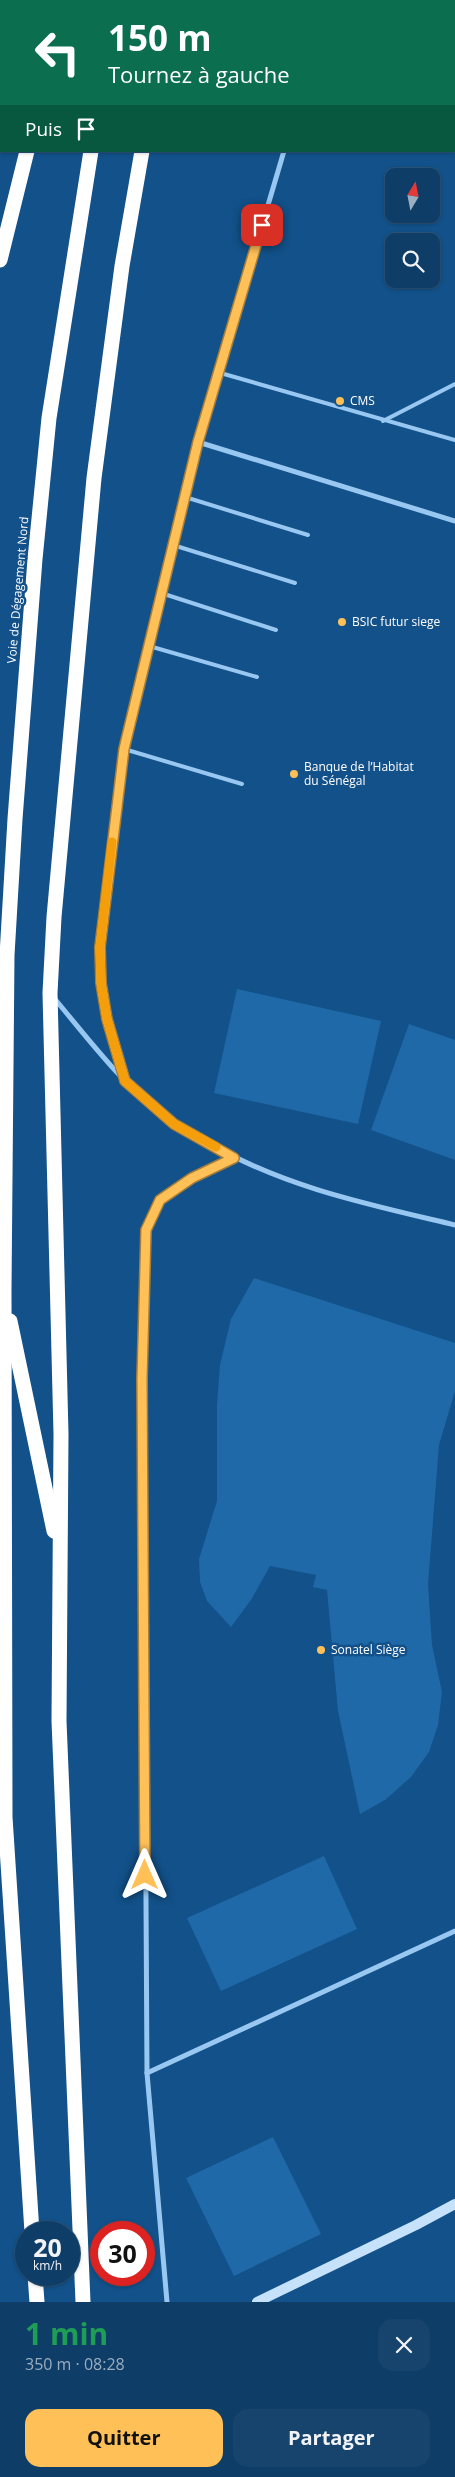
<!DOCTYPE html>
<html lang="fr">
<head>
<meta charset="utf-8">
<style>
	body { margin:0; font-family:"Open Sans",sans-serif; background:#17446d; color:#f1f3f6; height:100vh; display:flex; flex-direction:column; font-size:19px; white-space:nowrap }
	* { box-sizing:border-box; margin:0 }
	p { font-size:16px; color:#9baec0 }
	.icon { flex:none; width:28px; height:28px; fill:none; stroke:currentColor; stroke-width:2; stroke-linecap:round; stroke-linejoin:round }
	.map { position:relative; height:2302px; overflow:hidden }
	.details { display:flex; flex-direction:column; background:#0e3d67; flex:1 }
	.details>* { flex:none }
	.guide { position:absolute; left:0px; top:0px; width:455px; height:152px; box-shadow:0 1px 4px #0004,0 0 0 1px #2e567b; background:#0b6e4f; color:#fff; overflow:hidden }
	.needle { width:32px; rotate:10deg }
	.tools { position:absolute; left:385px; top:168px; display:grid; gap:10px }
	.tools a { display:grid; place-items:center; width:55px; height:55px; border-radius:10px; background:#0e3d67; box-shadow:0 1px 4px #0004,0 0 0 1px #2e567b; font-size:25px }
	.speed { position:absolute; left:15px; top:2221px; display:flex; gap:10px; font-size:25px; font-weight:700; text-align:center }
	.speed>* { display:grid; place-content:center; width:65px; height:65px; border-radius:50%; background:#0e3d67; box-shadow:0 1px 4px #0004,0 0 0 1px #2e567b; line-height:1 }
	.speed small { font-size:12px; font-weight:400 }
	.speed .limit { border:8px solid #d22; background:#fff; color:#111 }
	.pin { position:absolute; display:grid; place-items:center; width:42px; height:42px; color:#fff; margin:-21px; border-radius:10px; box-shadow:0 2px 8px #0006 }
	.me { position:absolute; width:55px; margin:-28px; rotate:0deg; stroke-linejoin:round; filter:drop-shadow(0 0 4px #0008) }
	.turn { display:flex; align-items:center; gap:18px; height:105px; padding:0 25px; font-size:22px }
	.turn .icon { width:65px; height:65px; stroke-width:2.5 }
	.turn b { display:block; font-size:35px; line-height:42px }
	.then { display:flex; align-items:center; height:48px; padding:0 25px; background:#0003; gap:10px; font-size:19px }
	.round { display:grid; place-items:center; flex:none; width:52px; height:52px; border-radius:15px; background:#17446d }
	.head { display:flex; align-items:center; justify-content:space-between; height:85px; padding:0 25px }
	h1 { font-size:30px; font-weight:700; line-height:38px; color:#1e9e55 }
	.action { display:flex; gap:10px; margin-top:auto; padding:10px 25px }
	.action a { flex:1; height:58px; border-radius:15px; background:#ffc057; color:#111; font-size:20px; font-weight:700; line-height:58px; text-align:center }
	.action a+a { background:#17446d; color:#f1f3f6 }
	.map>svg:first-child { display:block }
	.building { fill:#1f69a9 }
	.lines { fill:none; stroke-linecap:round; stroke-linejoin:round }
	.lane { stroke:#98c8f1; stroke-width:4 }
	.street { stroke:#98c8f1; stroke-width:5 }
	.secondary { stroke:#c6e2fb; stroke-width:10 }
	.highway { stroke:#fff; stroke-width:15 }
	.route-casing { stroke:#a67d39; stroke-width:12 }
	.route { stroke:#ffc057; stroke-width:9 }
	.slow { stroke:#f59e0b; stroke-width:9 }
	.poi-dot { fill:#ffc057; stroke:#125189; stroke-width:2 }
	.labels { text-anchor:middle; stroke-width:5; stroke-linejoin:round; paint-order:stroke }
	.poi-label { font-size:12px; fill:#fff; stroke:#125189; text-anchor:start }
	.street-label { font-size:12px; fill:#fff; stroke:#125189 }
</style>
</head>
<body>
<div class="map">
<svg width="455" height="2302" viewBox="0 0 455 2302">
	<rect width="100%" height="100%" fill="#125189"/>
	<g class="building">
		<polygon points="237,989 381,1021 358,1124 214,1093"/>
		<polygon points="409,1024 455,1040 455,1160 371,1130"/>
		<polygon points="254,1278 455,1343 455,1391 439,1445 428,1584 432,1645 442,1692 438,1725 429,1752 411,1777 385,1800 360,1814 338,1711 327,1590 313,1587 316,1575 270,1566 251,1600 231,1627 207,1601 200,1582 199,1559 217,1501 217,1404 220,1365 231,1319"/>
		<polygon points="324,1856 357,1929 221,1991 187,1918"/>
		<polygon points="273,2137 321,2234 234,2276 186,2178"/>
	</g>
	<g class="lines">
		<g class="lane">
			<polyline points="420,1 420,0"/>
			<polyline points="217,372 455,440"/>
			<polyline points="383,421 455,384"/>
			<polyline points="185,497 308,535"/>
			<polyline points="173,545 295,583"/>
			<polyline points="161,593 276,630"/>
			<polyline points="149,646 257,677"/>
			<polyline points="124,749 242,784"/>
		</g>
		<g class="street">
			<polyline points="325,1 325,0"/>
			<polyline points="454,120 455,120"/>
			<polyline points="198,442 455,521"/>
			<path d="M 54,998 C 91,1042 127,1091 175,1124 C 185,1131 197,1136 208,1143 C 287,1188 367,1204 455,1225"/>
			<polyline points="125,1081 107,1019 101,983 100,947 124,749 198,442 284,151"/>
			<polyline points="147,2073 455,1931"/>
			<polyline points="167,2302 147,2073 143,1379 146,1230 160,1200 192,1178 234,1158"/>
		</g>
		<polyline class="secondary" points="257,2302 416,2225 455,2204"/>
		<g class="highway">
			<polyline points="17,1 17,0"/>
			<polyline points="64,1 65,0"/>
			<polyline points="123,1 123,0"/>
			<polyline points="170,1 170,0"/>
			<polyline points="0,59 1,55"/>
			<polyline points="0,260 27,151"/>
			<polyline points="10,1321 54,1531"/>
			<polyline points="32,2232 5,1817 4,1289 7,955 15,819 35,559 49,418 91,151"/>
			<polyline points="35,2275 37,2302"/>
			<polyline points="83,2302 59,1721 61,1434 50,993 54,917 94,478 122,266 142,151"/>
		</g>
	</g>
	<g class="lines">
		<defs>
			<polyline id="route" points="145,1875 142,1379 146,1230 160,1200 192,1178 234,1158 174,1124 125,1081 107,1019 101,983 100,947 124,749 198,442 262,225"/>
		</defs>
		<use href="#route" class="route-casing"/>
		<use href="#route" class="route"/>
		<polyline class="slow" points="112,842 100,947 101,983 107,1019 125,1081 174,1124 216,1147"/>
	</g>
	<g class="poi-dot">
		<circle cx="340" cy="401" r="5"/>
		<circle cx="342" cy="622" r="5"/>
		<circle cx="294" cy="774" r="5"/>
		<circle cx="321" cy="1650" r="5"/>
	</g>
	<g class="labels">
		<g class="poi-label">
			<text x="350" y="405">CMS</text>
			<text x="352" y="626">BSIC futur siege</text>
			<text x="304" y="771">Banque de l’Habitat<tspan x="304" dy="14">du Sénégal</tspan></text>
			<text x="331" y="1654">Sonatel Siège</text>
		</g>
		<g class="street-label">
			<text transform="translate(18 590) rotate(-85)" y="4">Voie de Dégagement Nord</text>
		</g>
	</g>
</svg>
<div class="tools">
<a><svg class="needle" viewBox="-14 -14 28 28"><path d="M0-13l5 13h-10z" fill="#e53935"/><path d="M0 13l5-13h-10z" fill="#9baec0"/></svg></a>
<a><svg class="icon" aria-label="search" viewBox="0 0 24 24"><circle cx="10" cy="10" r="6"/><path d="M15 15l6 6"/></svg></a>
</div>
<div class="speed"><div>20<small>km/h</small></div><div class="limit">30</div></div>
<div class="pin" style="left:262px;top:225px;background:#d93025"><svg class="icon" aria-label="arrive" viewBox="0 0 24 24"><path d="M6 21V4h12l-3 4 3 4H6"/></svg></div>
<svg class="me" style="left:145px;top:1875px" viewBox="-20 -20 40 40"><path d="M0-17L14 15 0 8-14 15z" fill="#ffc057" stroke="#fff" stroke-width="4"/></svg>
<div class="guide">
<div class="turn"><svg class="icon" aria-label="left" viewBox="0 0 24 24"><path d="M17 20v-9H6M10 6l-5 5 5 5"/></svg><div><b>150 m</b>Tournez à gauche</div></div>
<div class="then">Puis<svg class="icon" aria-label="arrive" viewBox="0 0 24 24"><path d="M6 21V4h12l-3 4 3 4H6"/></svg></div>
</div>
</div>
<section class="details">
<div class="head"><div><h1>1 min</h1><p>350 m · 08:28</p></div><a class="round"><svg class="icon" aria-label="close" viewBox="0 0 24 24"><path d="M6 6l12 12M18 6L6 18"/></svg></a></div>
<div class="action"><a>Quitter</a><a>Partager</a></div>
</section>
</body>
</html>
